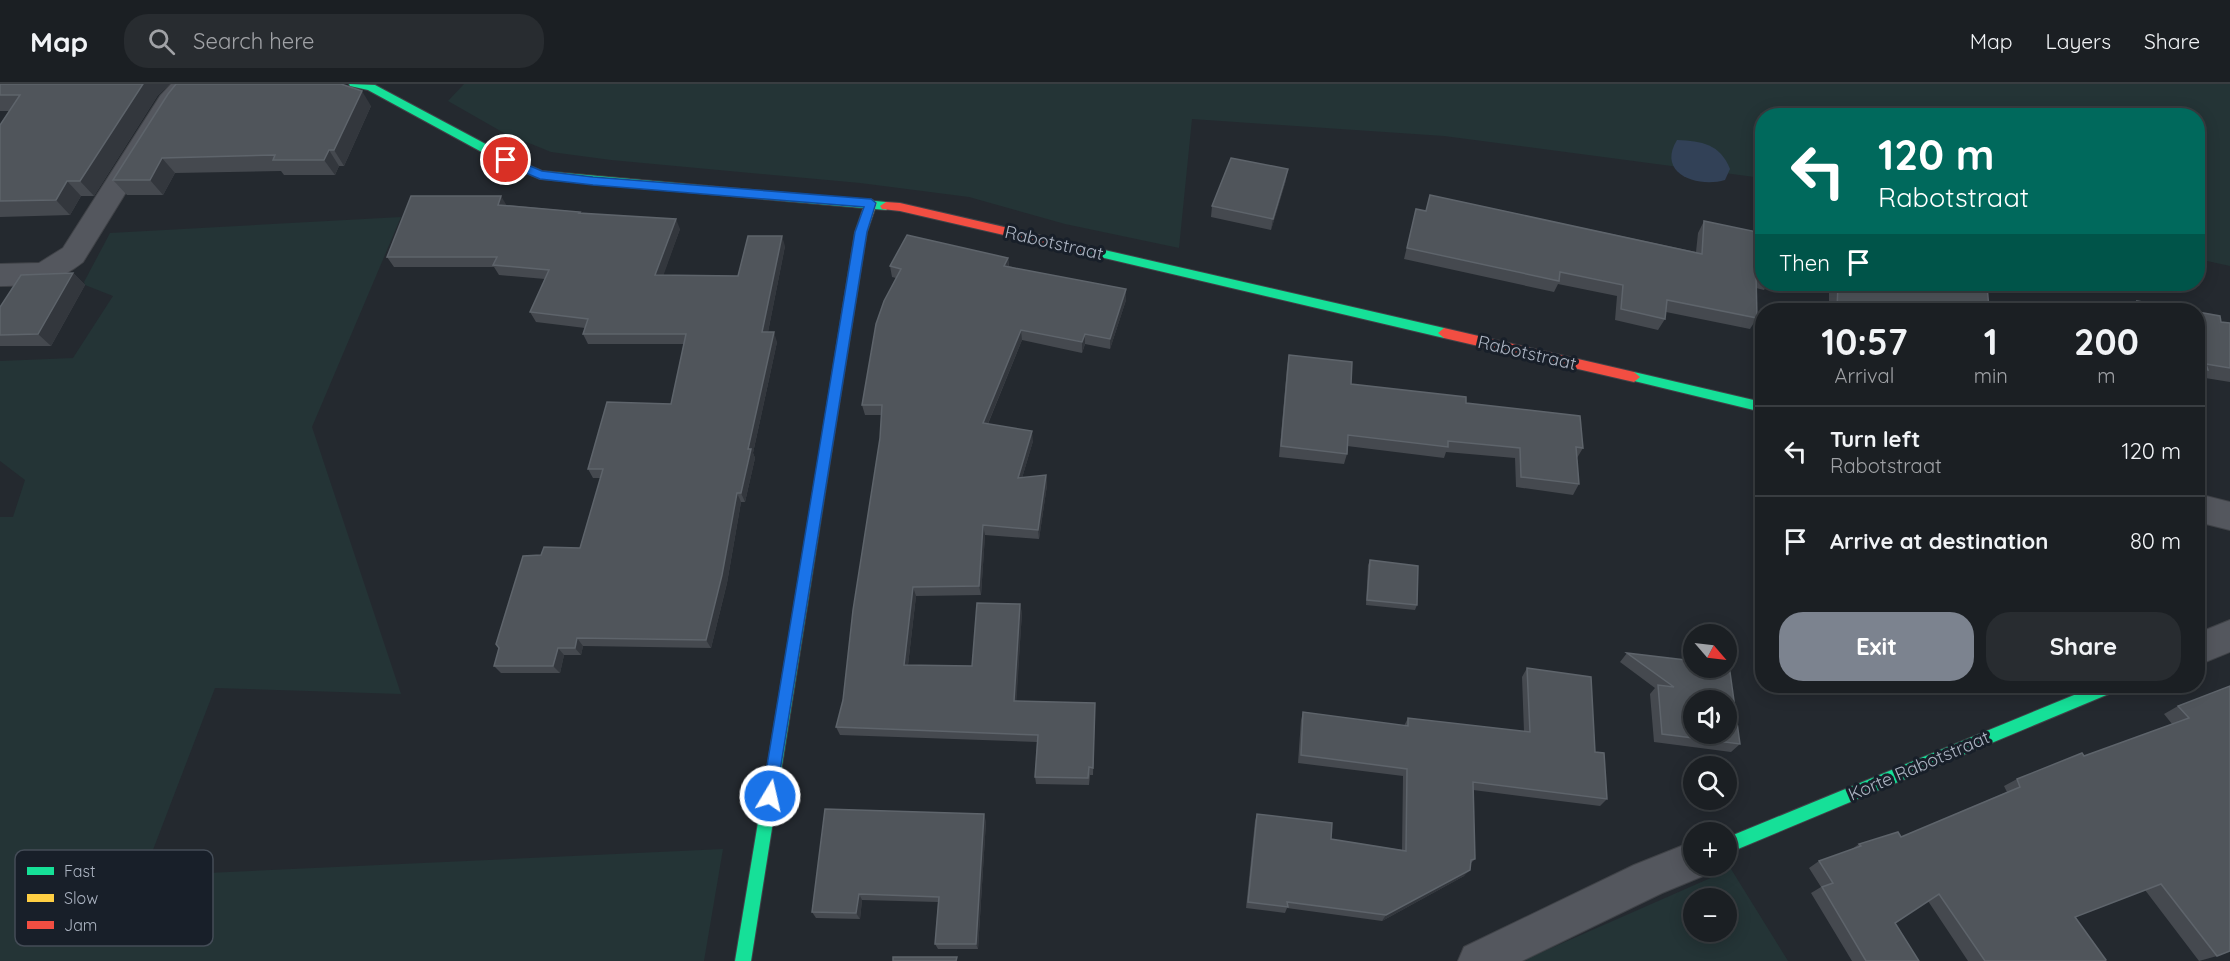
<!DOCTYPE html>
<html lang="en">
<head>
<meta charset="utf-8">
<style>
	body { margin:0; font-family:Quicksand,sans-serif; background:#282c30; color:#f1f3f6; height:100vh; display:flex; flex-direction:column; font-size:22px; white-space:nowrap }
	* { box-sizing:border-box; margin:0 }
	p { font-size:20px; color:#a0a2a6 }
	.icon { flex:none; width:33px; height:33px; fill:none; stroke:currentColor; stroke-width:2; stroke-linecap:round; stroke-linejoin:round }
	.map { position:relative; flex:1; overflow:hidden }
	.side { position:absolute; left:1755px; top:219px; width:450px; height:390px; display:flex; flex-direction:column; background:#1b1f23; border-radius:24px; box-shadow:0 3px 15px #0003,0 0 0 2px #393d41 }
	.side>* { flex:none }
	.banner { position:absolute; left:1755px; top:24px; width:450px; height:183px; border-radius:24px; box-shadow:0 3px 15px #0003,0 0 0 2px #393d41; background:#00695c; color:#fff; overflow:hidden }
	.needle { width:39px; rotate:118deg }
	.tools { position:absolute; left:1683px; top:540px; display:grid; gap:12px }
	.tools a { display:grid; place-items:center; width:54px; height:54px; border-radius:50%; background:#1b1f23; box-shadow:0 3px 15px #0003,0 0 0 2px #393d41; font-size:30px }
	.pin { position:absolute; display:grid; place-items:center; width:51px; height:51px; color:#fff; margin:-26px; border:3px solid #fff; border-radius:50%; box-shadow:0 2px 6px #0007 }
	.me { position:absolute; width:66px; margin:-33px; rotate:9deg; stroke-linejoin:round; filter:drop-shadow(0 0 4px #0008) }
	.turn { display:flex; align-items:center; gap:21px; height:126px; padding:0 24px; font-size:27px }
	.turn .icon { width:78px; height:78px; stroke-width:2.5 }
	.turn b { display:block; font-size:42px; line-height:51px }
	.then { display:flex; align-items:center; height:57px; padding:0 24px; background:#0003; gap:12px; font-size:22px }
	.eta { display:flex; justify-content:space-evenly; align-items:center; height:102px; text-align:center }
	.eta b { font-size:36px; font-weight:700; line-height:42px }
	.cta { display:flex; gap:12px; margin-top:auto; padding:12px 24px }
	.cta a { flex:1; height:69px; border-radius:24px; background:#7c838f; color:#fff; font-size:24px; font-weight:700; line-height:69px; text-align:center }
	.cta a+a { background:#282c30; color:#f1f3f6 }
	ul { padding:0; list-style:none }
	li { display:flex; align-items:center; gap:18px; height:90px; padding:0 24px; border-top:2px solid #393d41 }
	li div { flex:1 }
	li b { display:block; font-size:22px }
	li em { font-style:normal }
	header { display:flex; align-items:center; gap:36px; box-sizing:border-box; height:84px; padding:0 30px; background:#1b1f23; border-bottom:2px solid #393d41 }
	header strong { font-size:28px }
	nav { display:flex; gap:33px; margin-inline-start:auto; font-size:21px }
	.search { width:420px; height:54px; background:#282c30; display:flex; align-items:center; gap:15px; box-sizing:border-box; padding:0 21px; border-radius:24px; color:#a0a2a6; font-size:22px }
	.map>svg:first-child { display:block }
	.green { fill:#243436; fill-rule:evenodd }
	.water { fill:#324157 }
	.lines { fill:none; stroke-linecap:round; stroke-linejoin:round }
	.street-casing { stroke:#404348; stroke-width:2 }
	.fast-casing { stroke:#404348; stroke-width:2 }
	.slow-casing { stroke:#404348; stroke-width:2 }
	.jam-casing { stroke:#404348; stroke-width:2 }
	.street { fill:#54575e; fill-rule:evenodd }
	.fast { fill:#16e098; fill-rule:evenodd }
	.slow { fill:#ffcf43; fill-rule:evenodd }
	.jam { fill:#f24e42; fill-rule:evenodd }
	.wall { fill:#45494f }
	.shaded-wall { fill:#33373d }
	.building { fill:#50555b; stroke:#5e646b; stroke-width:1.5; fill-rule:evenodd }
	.route { fill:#1a73e8; stroke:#114b97; stroke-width:1.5 }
	.labels { text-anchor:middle; stroke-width:6; stroke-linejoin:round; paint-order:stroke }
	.street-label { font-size:18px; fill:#acb4c2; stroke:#181f29 }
	.key { fill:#181f29; stroke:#444c57; stroke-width:1.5 }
	.key-label { font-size:16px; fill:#acb4c2 }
</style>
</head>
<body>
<header>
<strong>Map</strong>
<div class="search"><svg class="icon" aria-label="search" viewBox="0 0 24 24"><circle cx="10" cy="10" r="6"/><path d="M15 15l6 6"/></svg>Search here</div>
<nav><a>Map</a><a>Layers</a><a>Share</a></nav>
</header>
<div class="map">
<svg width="2230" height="877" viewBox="0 0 2230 877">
	<rect width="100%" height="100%" fill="#24292f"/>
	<g class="green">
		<polygon points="464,0 2230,0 2230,182 2198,175 2198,32 1762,32 1762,94 1444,52 1192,35 1179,164 1065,140 969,113 860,99 611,76 551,68 504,49 448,17"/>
		<polygon points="401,133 312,343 401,610 215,604 143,792 723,765 704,877 0,877 0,433 13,433 25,396 0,377 0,277 73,274 113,212 85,201 84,198 110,149"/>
		<path d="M 1731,785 L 1788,877 L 1522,877 ZM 1694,814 L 1726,814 L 1726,848 L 1694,848 Z"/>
	</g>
	<path class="water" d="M 1677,56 C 1702,57 1720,60 1730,85 L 1725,96 C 1698,104 1656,90 1677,56 Z"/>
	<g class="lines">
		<defs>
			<g id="street">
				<path d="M 171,0 L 198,0 L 178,24 L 83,178 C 57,199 32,202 0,202 L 0,180 L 39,179 L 63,164 L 160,12 Z"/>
				<polygon points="2198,410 2230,418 2230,446 2198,438"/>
				<polygon points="2230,536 2230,568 2198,581 2198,549"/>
				<polygon points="1694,757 1694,782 1711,782 1708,790 1662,809 1522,877 1458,877 1464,863 1634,781"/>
			</g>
			<g id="fast">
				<polygon points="349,0 375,1 510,73 542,87 886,118 892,122 886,126 540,95 502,79 368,6 350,2"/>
				<polygon points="1087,162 1444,244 1450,249 1444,254 1083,169 1081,166"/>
				<polygon points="1634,288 1762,318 1762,328 1630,296 1628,293"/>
				<polygon points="826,360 831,361 832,365 751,877 735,877 820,365 821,361"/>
				<polygon points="2096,602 2118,602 2116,607 1726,770 1726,754"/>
			</g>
			<polygon id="slow" points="871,115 877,119 867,148 832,365 831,369 821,369 820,365 855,148 865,119"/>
			<g id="jam">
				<polygon points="886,118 900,119 1087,162 1093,166 1087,170 900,127 882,125 880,122"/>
				<polygon points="1444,244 1634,288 1640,293 1634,298 1444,254 1438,249"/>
			</g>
		</defs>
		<use href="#street" class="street-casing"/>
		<use href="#fast" class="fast-casing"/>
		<use href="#slow" class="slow-casing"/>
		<use href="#jam" class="jam-casing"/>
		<use href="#street" class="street"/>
		<use href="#fast" class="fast"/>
		<use href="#slow" class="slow"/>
		<use href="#jam" class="jam"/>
	</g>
	<g class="wall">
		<polygon points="0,0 169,0 158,11 94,112 81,112 70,131 0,133 0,41 9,27 0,27"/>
		<polygon points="176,0 371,22 344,82 339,82 335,91 284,91 281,87 175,89 163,111 127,111 113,96"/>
		<polygon points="1286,96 1271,146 1211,133 1212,122"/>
		<polygon points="1430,111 1696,168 1698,149 1704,137 1762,149 1762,200 1768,200 1764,206 1756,204 1757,234 1750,245 1666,228 1665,235 1658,246 1615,236 1617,212 1558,200 1554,208 1404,175 1416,125 1426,127"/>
		<polygon points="507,121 580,128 580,129 680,145 663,191 738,192 785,162 768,248 777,258 753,369 755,374 745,418 741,418 727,499 711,564 583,562 581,571 564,571 560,589 501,589 494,582 541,471 580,464 601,394 593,394 588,385 671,320 684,260 588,260 583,250 585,244 536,238 530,228 545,195 499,191 494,183 394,183 387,173"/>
		<polygon points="1008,174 1009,182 1126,216 1110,265 1085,260 1082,269 1022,256 988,340 1033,357 1022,394 1046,391 1047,401 1039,455 985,451 981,511 916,512 908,581 972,582 1022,528 1016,617 1095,627 1093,691 1090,691 1089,701 1036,700 1035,693 1037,658 840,651 836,643 843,616 880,354 882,331 865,331 862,321 896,194 892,193 890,182"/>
		<polygon points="73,189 85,201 51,262 0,262 0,223"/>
		<polygon points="1829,200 1983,200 1989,224 2000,226 1829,226"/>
		<polygon points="2137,217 2190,226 2127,226"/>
		<polygon points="2198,228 2221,238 2230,239 2230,298 2199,293 2198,294"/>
		<polygon points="1289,271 1351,300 1466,319 1583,364 1577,374 1579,400 1573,411 1516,403 1515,374 1446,368 1444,374 1347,362 1347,370 1344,380 1279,373 1287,283"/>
		<polygon points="1762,383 1762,459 1760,459 1762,384"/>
		<polygon points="1370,476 1417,521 1415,526 1366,521 1368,481"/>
		<polygon points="1627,569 1694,577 1740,660 1731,668 1654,658 1650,610 1655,604 1620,578"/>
		<polygon points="1527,584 1595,668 1607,715 1600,722 1473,706 1475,775 1470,780 1464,792 1382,837 1287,824 1285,829 1246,824 1255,737 1257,730 1331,755 1402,766 1403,692 1298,679 1301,636 1303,628 1404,642 1408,634 1524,648 1522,593"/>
		<polygon points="2230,602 2217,872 2199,877 2145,806 2075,833 2105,877 1968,877 1928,817 1895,839 1919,877 1852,877 1811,809 1821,803 1809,784 1819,777 1849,767 1859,760 1901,753 2007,708 2004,702 2017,695 2084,672 2172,640 2164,630 2178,622"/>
		<polygon points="986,737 978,865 938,865 935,860 938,818 862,816 860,835 816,834 812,828"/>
	</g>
	<g class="shaded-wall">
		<polygon points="143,0 169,0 158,11 94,112 80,97"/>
		<polygon points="362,7 371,22 344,82 334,66"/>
		<polygon points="329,66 339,82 335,91 324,76"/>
		<polygon points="162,74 175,89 163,111 150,96"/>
		<polygon points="1288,85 1286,96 1271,146 1273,135"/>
		<polygon points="67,97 81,112 70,131 56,116"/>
		<polygon points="501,112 507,122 498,121"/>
		<polygon points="676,135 680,145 660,201 655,191"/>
		<polygon points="782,152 785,162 766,258 762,248"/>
		<polygon points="1008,174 1009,185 1004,182"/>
		<polygon points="73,189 85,201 51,262 38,250"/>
		<polygon points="1126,205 1126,216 1110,265 1110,255"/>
		<polygon points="1021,246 1022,256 984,349 983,339"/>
		<polygon points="774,248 777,258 753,369 755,374 745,418 741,409 748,365"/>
		<polygon points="1085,250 1085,260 1082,269 1082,258"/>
		<polygon points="1032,347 1033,357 1019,404 1018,394"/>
		<polygon points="1046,391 1047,401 1039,455 1038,446"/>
		<polygon points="737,409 741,418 727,499 711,564 706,556"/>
		<polygon points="983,441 985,451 981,511 979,502"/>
		<polygon points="913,503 916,512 907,589 904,581"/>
		<polygon points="1020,520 1022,528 1016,625 1014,617"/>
		<polygon points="577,554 583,562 581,571 575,564"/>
		<polygon points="558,564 564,571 560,589 553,582"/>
		<polygon points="984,730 986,737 978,865 976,860"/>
		<polygon points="1470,786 1464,792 1382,837 1386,831"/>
		<polygon points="859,810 862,816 860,835 856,829"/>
	</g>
	<g class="building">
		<polygon points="0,0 143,0 80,97 67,97 56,116 0,117 0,41 20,11 0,11"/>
		<polygon points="176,0 341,0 362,7 334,66 329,66 324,76 273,76 275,71 162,74 150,96 113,96 168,10"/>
		<polygon points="1231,74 1288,85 1273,135 1212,122"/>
		<polygon points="1430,111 1702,170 1704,137 1762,149 1762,192 1756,190 1757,234 1667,216 1665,235 1621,225 1623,201 1560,188 1559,197 1407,164 1416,125 1426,127"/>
		<polygon points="411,112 501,112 498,121 580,128 579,129 676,135 655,191 738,192 748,152 782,152 762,248 774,248 748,365 751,365 741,409 737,409 722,491 706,556 577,554 575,564 558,564 553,582 494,582 499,564 496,560 523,472 541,471 544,463 580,464 603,385 588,385 607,318 671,320 686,250 583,250 588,235 530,228 549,186 493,181 497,173 387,173"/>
		<polygon points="907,151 1008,174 1004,182 1126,205 1110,255 1085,250 1082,258 1021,246 983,339 1032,347 1018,394 1046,391 1038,446 983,441 979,502 913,503 904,581 972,582 977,519 1020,520 1014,617 1095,619 1093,684 1089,683 1088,694 1035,693 1038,651 836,643 843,616 853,526 880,354 882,321 862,321 876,240 884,217 901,185 890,182"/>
		<polygon points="73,189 38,250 0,251 0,223 21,191"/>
		<polygon points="1838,200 1983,200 1983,201 1987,202 1989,224 2000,226 1837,226"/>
		<polygon points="2137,217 2190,226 2139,226"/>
		<polygon points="2198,228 2220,232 2221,238 2230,239 2230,284 2206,280 2208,286 2198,284"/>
		<polygon points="1289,271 1352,278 1351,300 1466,313 1466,319 1580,332 1583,364 1576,363 1579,400 1521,393 1520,364 1448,357 1448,363 1348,351 1347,370 1281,362"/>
		<polygon points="1370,476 1418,482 1417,521 1367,516"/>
		<path d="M 1627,569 L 1694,577 L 1694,584 L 1726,584 L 1726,580 L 1729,581 L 1740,660 L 1662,650 L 1658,601 L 1674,603 ZM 1694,616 L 1726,616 L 1726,650 L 1694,650 Z"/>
		<polygon points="1527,584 1591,593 1595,668 1604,669 1607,715 1473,698 1475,775 1471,776 1470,786 1386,831 1287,818 1288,823 1248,818 1257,730 1332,739 1331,755 1406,767 1407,685 1301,671 1303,628 1408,642 1408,634 1530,648"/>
		<polygon points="2230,602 2230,867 2217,872 2161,800 2075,833 2106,876 2105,877 1985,877 1939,810 1895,839 1919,877 1866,877 1822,803 1833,799 1819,777 1861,762 1859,760 1898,748 1901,753 2020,703 2017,695 2082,669 2084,672 2189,634 2178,622"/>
		<polygon points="825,725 984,730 976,860 935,860 939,813 859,810 856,829 812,828"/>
		<polygon points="893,873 957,873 956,877 893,877"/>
	</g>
	<polygon class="route" points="506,72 542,87 593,93 871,115 876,119 867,148 775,718 770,720 764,718 762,712 855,148 864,123 593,101 540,95 502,79 502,73"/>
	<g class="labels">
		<g class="street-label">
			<text transform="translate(1054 159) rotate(13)" y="6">Rabotstraat</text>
			<text transform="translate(1527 269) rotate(13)" y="6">Rabotstraat</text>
			<text transform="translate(1919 682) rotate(-23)" y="6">Korte Rabotstraat</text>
		</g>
	</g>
	<rect x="15" y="766" width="198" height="96" rx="9" class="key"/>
	<rect x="27" y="783" width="27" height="8" fill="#16e098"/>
	<rect x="27" y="810" width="27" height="8" fill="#ffcf43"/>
	<rect x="27" y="837" width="27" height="8" fill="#f24e42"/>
	<g class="key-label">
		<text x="64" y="793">Fast</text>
		<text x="64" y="820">Slow</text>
		<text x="64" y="847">Jam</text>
	</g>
</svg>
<div class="tools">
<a><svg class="needle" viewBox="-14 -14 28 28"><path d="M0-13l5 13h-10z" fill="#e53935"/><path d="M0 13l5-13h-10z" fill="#a0a2a6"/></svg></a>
<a><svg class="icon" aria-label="sound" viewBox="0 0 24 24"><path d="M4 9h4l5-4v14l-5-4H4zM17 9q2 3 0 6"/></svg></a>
<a><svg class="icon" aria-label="search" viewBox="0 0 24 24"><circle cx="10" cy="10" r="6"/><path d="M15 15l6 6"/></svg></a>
<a>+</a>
<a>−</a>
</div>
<div class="pin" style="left:506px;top:76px;background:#d93025"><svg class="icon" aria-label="arrive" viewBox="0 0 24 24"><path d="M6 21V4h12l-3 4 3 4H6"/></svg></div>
<svg class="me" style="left:770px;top:712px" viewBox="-20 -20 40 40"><circle r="17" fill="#1a73e8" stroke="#fff" stroke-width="3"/><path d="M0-11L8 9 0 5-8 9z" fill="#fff"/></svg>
<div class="banner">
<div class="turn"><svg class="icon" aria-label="left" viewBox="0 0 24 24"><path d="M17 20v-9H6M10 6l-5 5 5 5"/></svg><div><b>120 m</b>Rabotstraat</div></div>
<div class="then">Then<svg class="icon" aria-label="arrive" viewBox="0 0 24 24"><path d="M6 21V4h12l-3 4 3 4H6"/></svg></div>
</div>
<section class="side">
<div class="eta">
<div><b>10:57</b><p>Arrival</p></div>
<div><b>1</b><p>min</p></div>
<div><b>200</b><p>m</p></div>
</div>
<ul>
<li><svg class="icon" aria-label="left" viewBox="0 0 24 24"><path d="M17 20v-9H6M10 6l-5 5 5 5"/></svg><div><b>Turn left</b><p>Rabotstraat</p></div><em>120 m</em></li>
<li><svg class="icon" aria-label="arrive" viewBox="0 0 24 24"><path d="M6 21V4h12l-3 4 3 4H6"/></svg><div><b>Arrive at destination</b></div><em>80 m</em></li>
</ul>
<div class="cta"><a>Exit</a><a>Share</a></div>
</section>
</div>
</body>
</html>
